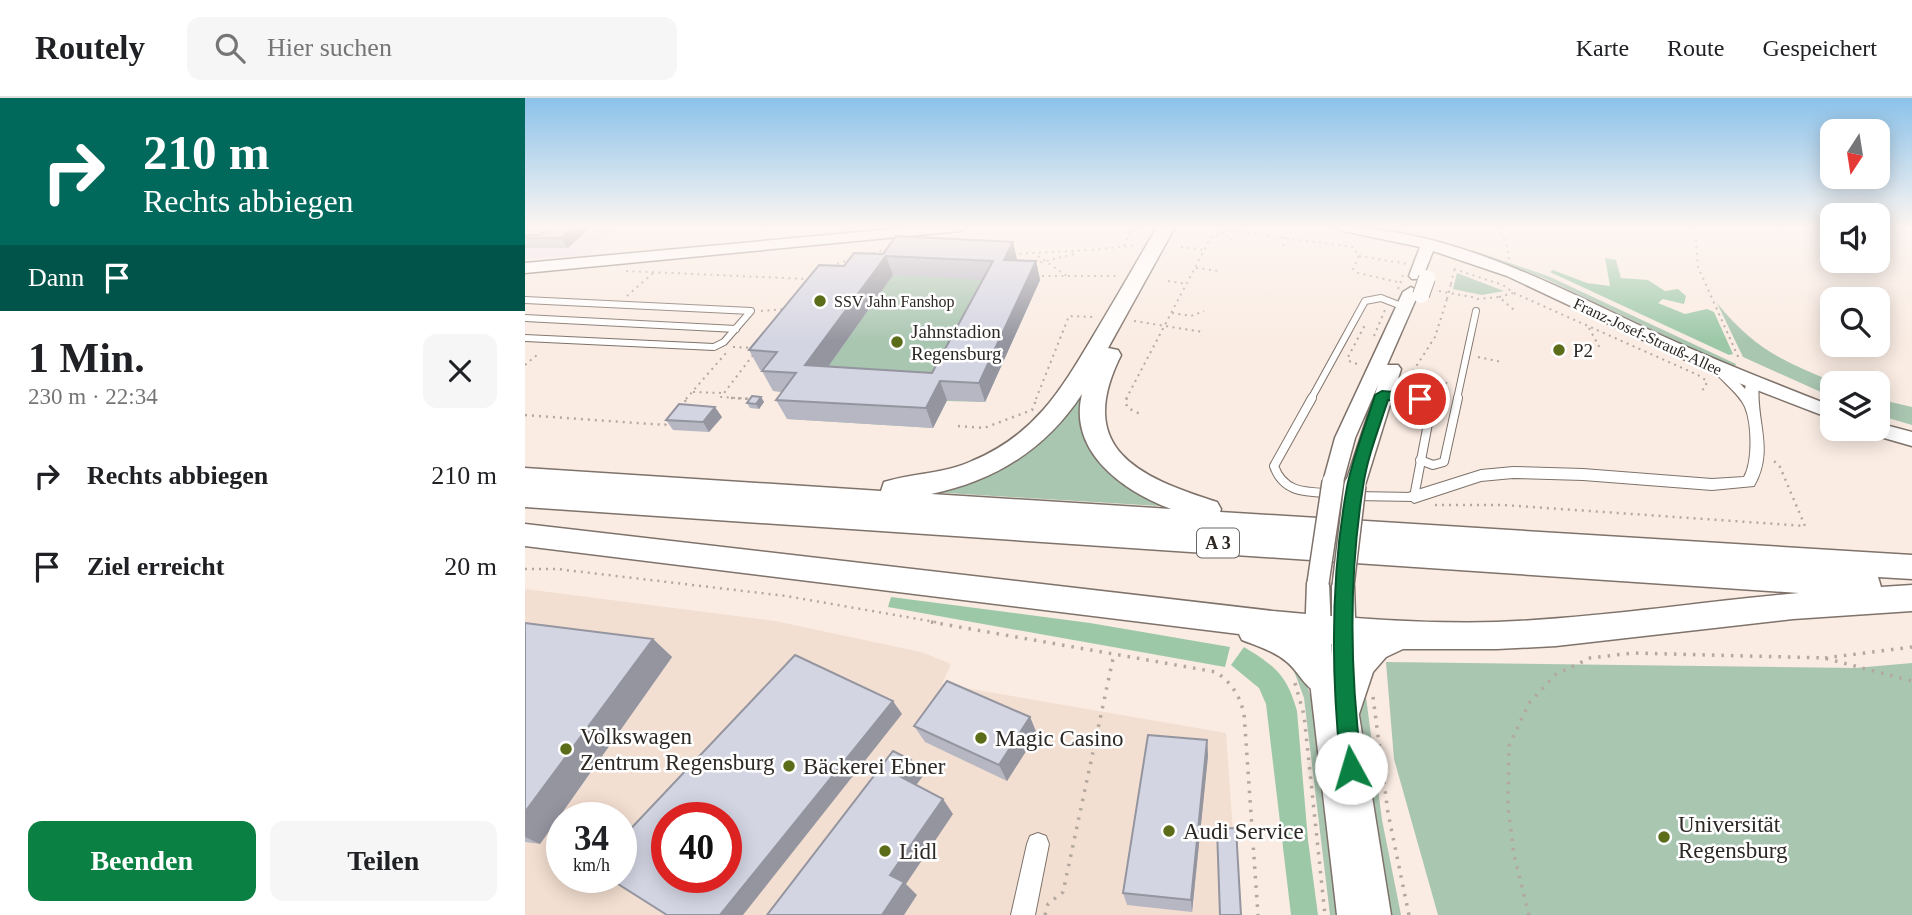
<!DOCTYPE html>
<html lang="de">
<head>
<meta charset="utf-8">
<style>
	body { margin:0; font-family:Georgia,serif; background:#f6f6f6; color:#202124; height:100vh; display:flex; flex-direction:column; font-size:26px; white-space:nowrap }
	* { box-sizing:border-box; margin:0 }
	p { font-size:23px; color:#757577 }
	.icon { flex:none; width:38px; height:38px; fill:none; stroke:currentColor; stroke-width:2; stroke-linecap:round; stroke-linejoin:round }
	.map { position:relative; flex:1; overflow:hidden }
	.side { display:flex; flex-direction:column; background:#fff; width:525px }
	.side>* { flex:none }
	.top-card { background:#00695c; color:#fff; overflow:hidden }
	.needle { width:46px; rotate:192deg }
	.controls { position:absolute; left:1295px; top:21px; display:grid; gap:14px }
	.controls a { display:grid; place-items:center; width:70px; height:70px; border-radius:14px; background:#fff; box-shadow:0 4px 18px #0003; font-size:35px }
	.speed { position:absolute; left:21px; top:704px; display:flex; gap:14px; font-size:35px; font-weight:700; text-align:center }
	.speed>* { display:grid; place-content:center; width:91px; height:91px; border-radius:50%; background:#fff; box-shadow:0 4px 18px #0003; line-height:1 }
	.speed small { font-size:18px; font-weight:400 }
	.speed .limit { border:10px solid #d22; background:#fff; color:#111 }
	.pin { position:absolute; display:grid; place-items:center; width:60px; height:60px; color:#fff; margin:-30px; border:4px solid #fff; border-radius:50%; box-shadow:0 2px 7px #0007 }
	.me { position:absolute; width:77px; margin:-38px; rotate:354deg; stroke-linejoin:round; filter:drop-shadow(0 0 5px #0008) }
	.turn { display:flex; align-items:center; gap:24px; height:147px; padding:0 28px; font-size:32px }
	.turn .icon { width:91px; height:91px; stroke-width:2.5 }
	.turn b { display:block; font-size:49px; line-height:60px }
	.then { display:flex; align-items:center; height:66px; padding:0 28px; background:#0003; gap:14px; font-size:26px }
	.round { display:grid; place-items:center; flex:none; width:74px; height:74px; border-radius:14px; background:#f6f6f6 }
	.summary { display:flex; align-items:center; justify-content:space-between; height:119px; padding:0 28px }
	h1 { font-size:42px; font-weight:700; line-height:52px }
	.button { display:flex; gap:14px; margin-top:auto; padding:14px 28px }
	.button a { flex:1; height:80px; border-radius:14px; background:#0b8043; color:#fff; font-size:28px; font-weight:700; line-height:80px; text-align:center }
	.button a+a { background:#f6f6f6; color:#202124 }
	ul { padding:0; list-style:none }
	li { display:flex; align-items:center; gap:21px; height:91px; padding:0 28px }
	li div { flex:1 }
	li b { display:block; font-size:26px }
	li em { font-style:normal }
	header { display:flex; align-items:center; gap:42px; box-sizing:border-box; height:98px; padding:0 35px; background:#fff; border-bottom:2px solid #e0e0e0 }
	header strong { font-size:33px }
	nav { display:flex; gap:38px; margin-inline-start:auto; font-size:24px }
	.search { width:490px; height:63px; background:#f6f6f6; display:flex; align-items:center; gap:18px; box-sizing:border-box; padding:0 24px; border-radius:14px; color:#757577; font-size:26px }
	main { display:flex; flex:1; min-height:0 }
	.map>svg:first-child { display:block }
	.built { fill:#f3dfd1; fill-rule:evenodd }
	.education { fill:#efdff1 }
	.green { fill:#a9c6b1 }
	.forest { fill:#9cc8a8 }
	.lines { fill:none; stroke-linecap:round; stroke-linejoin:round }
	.lane-far1-casing { stroke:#7e726a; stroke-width:8 }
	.lane-casing { stroke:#7e726a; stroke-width:10 }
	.street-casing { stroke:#7e726a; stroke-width:2 }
	.secondary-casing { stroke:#7e726a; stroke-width:3 }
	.highway-casing { stroke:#7e726a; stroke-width:3 }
	.path-far2 { stroke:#b3a8a0; stroke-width:2; stroke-dasharray:2 4.5; stroke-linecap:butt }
	.path-far1 { stroke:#b3a8a0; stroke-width:2.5; stroke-dasharray:2 5; stroke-linecap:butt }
	.path { stroke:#b3a8a0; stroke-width:3.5; stroke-dasharray:2.5 7; stroke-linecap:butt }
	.lane-far1 { stroke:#fff; stroke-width:6 }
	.lane { stroke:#fff; stroke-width:8 }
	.street { fill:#fff; fill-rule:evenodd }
	.secondary { fill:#fff; fill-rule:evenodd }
	.highway { fill:#fff; fill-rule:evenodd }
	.secondary-bridge-far1-casing { stroke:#7e726a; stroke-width:18; stroke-linecap:butt }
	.secondary-bridge-casing { stroke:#7e726a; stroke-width:24; stroke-linecap:butt }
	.path-bridge { stroke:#b3a8a0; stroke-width:2; stroke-dasharray:2 4.5; stroke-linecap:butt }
	.secondary-bridge-far1 { stroke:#fff; stroke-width:16 }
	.secondary-bridge { stroke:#fff; stroke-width:21 }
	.wall { fill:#b6b7c3; fill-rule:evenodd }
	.shaded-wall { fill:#94959f }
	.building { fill:#d4d5e3; stroke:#94959f; stroke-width:2; fill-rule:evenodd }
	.route { fill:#0b8043; stroke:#07532c; stroke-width:2 }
	.poi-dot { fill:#5b6d19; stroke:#fff; stroke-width:2.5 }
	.labels { text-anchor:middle; stroke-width:5; stroke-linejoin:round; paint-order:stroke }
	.far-poi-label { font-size:16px; fill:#2d2824; stroke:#fff; text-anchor:start }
	.far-street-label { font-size:16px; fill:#2d2824; stroke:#fff }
	.shield { fill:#fff; stroke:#6c6866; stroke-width:2 }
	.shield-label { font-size:18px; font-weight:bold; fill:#2d2824 }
	.poi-label { font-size:19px; fill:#2d2824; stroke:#fff; text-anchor:start }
	.near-poi-label { font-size:23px; fill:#2d2824; stroke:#fff; text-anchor:start }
</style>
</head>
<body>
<header>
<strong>Routely</strong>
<div class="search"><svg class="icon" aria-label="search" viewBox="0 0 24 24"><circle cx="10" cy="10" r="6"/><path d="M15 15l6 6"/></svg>Hier suchen</div>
<nav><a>Karte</a><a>Route</a><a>Gespeichert</a></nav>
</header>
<main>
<section class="side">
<div class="top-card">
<div class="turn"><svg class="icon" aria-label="right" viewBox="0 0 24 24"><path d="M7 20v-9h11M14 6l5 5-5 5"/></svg><div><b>210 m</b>Rechts abbiegen</div></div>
<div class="then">Dann<svg class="icon" aria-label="arrive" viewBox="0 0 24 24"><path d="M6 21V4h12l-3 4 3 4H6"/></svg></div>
</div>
<div class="summary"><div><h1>1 Min.</h1><p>230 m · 22:34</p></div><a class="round"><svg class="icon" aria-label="close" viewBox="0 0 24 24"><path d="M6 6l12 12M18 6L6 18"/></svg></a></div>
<ul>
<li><svg class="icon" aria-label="right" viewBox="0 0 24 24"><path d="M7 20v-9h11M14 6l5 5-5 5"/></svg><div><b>Rechts abbiegen</b></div><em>210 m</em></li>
<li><svg class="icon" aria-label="arrive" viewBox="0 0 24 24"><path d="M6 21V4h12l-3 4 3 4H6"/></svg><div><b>Ziel erreicht</b></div><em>20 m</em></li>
</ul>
<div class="button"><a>Beenden</a><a>Teilen</a></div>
</section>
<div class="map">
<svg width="1387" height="817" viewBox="0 0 1387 817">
	<rect width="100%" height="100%" fill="#faece3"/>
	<path class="built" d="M 0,491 L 250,523 L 396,554 L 426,566 L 417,586 L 701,635 L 714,817 L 0,817 ZM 37,719 L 96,719 L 96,779 L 37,779 ZM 142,719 L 201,719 L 201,779 L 142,779 Z"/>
	<polygon class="education" points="0,129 93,129 64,157 19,160 0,160"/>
	<g class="green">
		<polygon points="947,152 1023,178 1211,266 1209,271 1021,181 945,153"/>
		<polygon points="337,174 515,182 460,304 422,303 408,330 262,321 280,295 248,293 262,274 235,272 303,186"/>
		<polygon points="932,175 979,193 957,197 928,191"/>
		<path d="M 1192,205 C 1228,250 1260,265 1312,285 L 1307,285 L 1307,299 L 1218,259 Z"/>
		<polygon points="558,288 566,338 650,409 389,393 438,381"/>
		<polygon points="1353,301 1387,309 1387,327 1353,317"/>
		<polygon points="861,564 1330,570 1387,565 1387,817 913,817 869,661"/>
		<polygon points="766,565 779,578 790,612 798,707 814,817 805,817 779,600"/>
		<polygon points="840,591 857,722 876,817 866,817 839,653 834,601"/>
	</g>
	<g class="forest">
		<polygon points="1080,160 1091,162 1096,180 1123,182 1140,193 1153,191 1161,198 1159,206 1138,201 1133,205 1160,216 1182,211 1189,214 1208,256 1204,257 1025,174 1028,172 1062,185 1085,188"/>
		<polygon points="366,499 565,525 705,549 700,569 363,509"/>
		<path d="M 719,549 C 750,568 762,577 772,613 L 783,742 L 793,817 L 766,817 L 741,606 L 734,590 L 706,567 Z"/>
	</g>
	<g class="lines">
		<defs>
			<g id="lane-far1">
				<polyline points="0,202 226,213 199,244 189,249 0,240"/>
				<polyline points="0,220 211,231"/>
				<polyline points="857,297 892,301"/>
				<polyline points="786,301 840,203 856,200 879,209"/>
				<polyline points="932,301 951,213"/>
			</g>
			<g id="lane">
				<path d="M 787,300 L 749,368 C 758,394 779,394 803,395"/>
				<polyline points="895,362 908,367 919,364 933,300"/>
				<polyline points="830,398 889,399 905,315 903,308 886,300"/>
			</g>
			<g id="street">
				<path d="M 1194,267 L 1199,268 L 1220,291 L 1222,282 L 1227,281 L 1234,285 C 1230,323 1250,351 1229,388 L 1187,392 L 1058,382 L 988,380 L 956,383 L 889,405 L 881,399 L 883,395 L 956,372 L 988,369 L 1058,371 L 1187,381 L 1219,379 C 1228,363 1227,326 1220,309 C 1214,295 1196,283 1187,271 Z"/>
				<polygon points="513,735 521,738 524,746 510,817 486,817 502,746 505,738"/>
			</g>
			<g id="secondary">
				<polygon points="389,129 442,129 435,133 0,175 0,165"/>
				<path d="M 811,129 C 924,129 1031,189 1131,235 C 1189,262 1248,285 1307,308 L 1307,321 L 1188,275 L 982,178 L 908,153 L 897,181 L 887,181 L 884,178 L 895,149 L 818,133 Z"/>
				<polygon points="886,189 894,194 862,267 873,267 876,271 840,387 837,392 830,394 823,392 820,387 853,287 830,340 818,384 815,389 808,391 801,389 798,384 810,340 878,194"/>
				<polygon points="1353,325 1387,334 1387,348 1345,336 1343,331 1353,331"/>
				<polygon points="793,476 801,478 804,485 807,559 807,488 810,481 818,479 826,481 829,488 833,611 866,817 812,817 780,541 782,485 785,478"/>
			</g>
			<path id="highway" d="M 632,129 L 650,129 L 583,250 L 593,252 L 596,257 C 549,351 613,379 692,404 L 696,411 L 695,414 L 1387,457 L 1387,481 L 1353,479 L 1356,489 L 1387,487 L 1387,513 L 1268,521 L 1031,548 L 972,551 L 878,551 L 861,559 L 848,574 L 832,622 L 820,627 L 808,622 L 803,611 L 808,593 L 797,597 C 780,591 775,575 762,564 C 749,553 732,548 717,542 L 714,536 L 0,448 L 0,426 L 748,513 C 823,520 897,526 972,524 C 1073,520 1173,504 1274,495 L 0,409 L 0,370 L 356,393 L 359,384 C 388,375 419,376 447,363 C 511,336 536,292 570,235 C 591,200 611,165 632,129 ZM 557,296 C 543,354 598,393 646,411 L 406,396 C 470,383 521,351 557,296 ZM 785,544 L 829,548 L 813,580 L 801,560 Z"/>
		</defs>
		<use href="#lane-far1" class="lane-far1-casing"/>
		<use href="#lane" class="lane-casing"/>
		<use href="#street" class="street-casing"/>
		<use href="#secondary" class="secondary-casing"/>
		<use href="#highway" class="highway-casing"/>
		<g class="path-far2">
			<polyline points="973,129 983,150 984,162"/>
			<polyline points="1170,129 1173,169 1215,263"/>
			<polyline points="695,134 709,143"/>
			<polyline points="599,148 605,134 617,129"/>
			<polyline points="758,148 760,139"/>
			<polyline points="656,149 680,152"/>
			<polyline points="567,152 612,147"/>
			<polyline points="488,156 565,152"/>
			<polyline points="342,157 363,151"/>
			<polyline points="513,158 542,178"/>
			<polyline points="834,158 883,166"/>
			<polyline points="509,166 553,155"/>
			<polyline points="306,168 326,161"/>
			<polyline points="671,170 694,173"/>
			<polyline points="929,171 978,187 989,195 1173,277 1182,283 1180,290 1174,294"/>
			<polyline points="101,173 283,181"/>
			<polyline points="517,178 594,178"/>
			<polyline points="643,183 662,186"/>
			<polyline points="926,186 930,169"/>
			<polyline points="914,193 952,200"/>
			<polyline points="102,198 128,175"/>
			<polyline points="974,199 988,195"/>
			<polyline points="952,201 974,199 989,212"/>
			<polyline points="236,213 261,211"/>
			<polyline points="647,215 666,218 679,213"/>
			<polyline points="609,223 678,234"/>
			<polyline points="1064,230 1076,252"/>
			<polyline points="849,238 860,212"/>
			<polyline points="208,249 229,250"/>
			<polyline points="228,257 196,299 228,301"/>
			<polyline points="953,259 977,264"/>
			<polyline points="832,266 824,263 823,259 840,227"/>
			<polyline points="0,267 12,257"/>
			<polyline points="895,279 926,286"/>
			<polyline points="881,284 910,239 922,201"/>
			<polyline points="168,294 198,295"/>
			<polyline points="161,301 201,255"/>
			<polyline points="511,301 544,218 570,219"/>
			<polyline points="601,301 686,139 706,133 828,149 834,158 828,171 833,175 877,185"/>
		</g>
		<g class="path-far1">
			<polyline points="206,300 228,301"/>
			<polyline points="602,300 600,304 603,310 615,316"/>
			<polyline points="155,309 163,300"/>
			<polyline points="0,317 140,327 144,322"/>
			<polyline points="433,328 459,330 507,312 512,300"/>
			<polyline points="910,407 978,407 1280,428 1255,369 1246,360"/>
			<polyline points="0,471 32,471 261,498 416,525"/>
		</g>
		<g class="path">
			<path d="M 406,524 L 691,574 C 707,585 714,597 719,615 L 733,817"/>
			<polyline points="1300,560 1387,549"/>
			<polyline points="770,585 779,617 800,817"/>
			<polyline points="848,599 863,715 884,817"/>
			<polyline points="520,817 523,806 538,794 589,556"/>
			<polyline points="1004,817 989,757 983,709 984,648 1004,605 1030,577 1065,560 1108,555 1299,560 1387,583"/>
		</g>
		<use href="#lane-far1" class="lane-far1"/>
		<use href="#lane" class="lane"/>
		<use href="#street" class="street"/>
		<use href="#secondary" class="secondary"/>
		<use href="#highway" class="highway"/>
		<defs>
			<polyline id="secondary-bridge-far1" points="896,197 902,180"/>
			<g id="secondary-bridge">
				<polyline points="793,485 808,384"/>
				<polyline points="818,488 830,387"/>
			</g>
		</defs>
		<use href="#secondary-bridge-far1" class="secondary-bridge-far1-casing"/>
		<use href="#secondary-bridge" class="secondary-bridge-casing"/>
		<g class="path-bridge">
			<polyline points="873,191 878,177"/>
			<polyline points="922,201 926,186"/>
		</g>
		<use href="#secondary-bridge-far1" class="secondary-bridge-far1"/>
		<use href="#secondary-bridge" class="secondary-bridge"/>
	</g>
	<g class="wall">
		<polygon points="66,129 43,150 0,150 0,137 15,137"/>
		<path d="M 488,144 L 492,162 L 511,163 L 515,182 L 460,304 L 422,302 L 408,330 L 262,321 L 251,302 L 257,294 L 248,293 L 237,273 L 238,272 L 235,272 L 224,252 L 319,168 L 358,156 ZM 368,177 L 458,182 L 407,275 L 303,269 Z"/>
		<polygon points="236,299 239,304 234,311 225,310 222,305"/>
		<polygon points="197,319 184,334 148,332 141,322"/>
		<polygon points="0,525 128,541 147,559 15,746 0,744"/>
		<polygon points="505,619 512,636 482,683 400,644 389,628"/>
		<polygon points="682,642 683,658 667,814 602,807 598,795"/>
	</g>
	<g class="shaded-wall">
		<polygon points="49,129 66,129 43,150 36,140"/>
		<polygon points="488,144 492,162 479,162"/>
		<polygon points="361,158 368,177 290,287 280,267"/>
		<polygon points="511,163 515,182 460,304 454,285"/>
		<polygon points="415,283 422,302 408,330 401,310"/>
		<polygon points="236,299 239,304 234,311 231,306"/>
		<polygon points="190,309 197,319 184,334 178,324"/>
		<polygon points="128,541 147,559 15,746 0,739 0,714"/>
		<polygon points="368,603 377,616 218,817 195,817"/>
		<polygon points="505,619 512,636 482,683 474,667"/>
		<polygon points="682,642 683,658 667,814 666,802"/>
		<polygon points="386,662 398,678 386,694 374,678"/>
		<polygon points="418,701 428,716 381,786 392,797 379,817 357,817 365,777"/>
	</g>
	<g class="building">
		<polygon points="24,129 49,129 36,140 0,140 0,137 15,137"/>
		<path d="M 371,138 L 488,144 L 479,162 L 511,163 L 454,285 L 415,283 L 401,310 L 251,302 L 271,275 L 237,273 L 252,254 L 224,252 L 294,167 L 319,168 L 329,155 L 358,156 ZM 361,158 L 468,163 L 407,275 L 280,267 Z"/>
		<polygon points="227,298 236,299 231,306 222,305"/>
		<polygon points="154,306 190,309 178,324 141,322"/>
		<polygon points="0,525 128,541 0,714"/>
		<path d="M 270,557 L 368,603 L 195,817 L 142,817 L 82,779 L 96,779 L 96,741 ZM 142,719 L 201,719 L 201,779 L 142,779 Z"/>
		<polygon points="422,583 505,619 474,667 389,628"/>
		<polygon points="623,637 682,642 666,802 598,795"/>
		<polygon points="368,653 386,662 374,678 418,701 365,777 379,784 357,817 242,817"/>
		<polygon points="711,730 716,817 695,817 692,731"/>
	</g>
	<linearGradient id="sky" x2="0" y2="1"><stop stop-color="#8bc2ea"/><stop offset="0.53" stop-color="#fdf6f2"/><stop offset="1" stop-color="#fdf6f2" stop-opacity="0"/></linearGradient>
	<rect width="1387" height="243" fill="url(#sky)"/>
	<path class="route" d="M 857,293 L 895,296 L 902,301 L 895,305 L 863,302 C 854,330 842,360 838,389 C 823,483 825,577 837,670 L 834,677 L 826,680 L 819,677 L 816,670 C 806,576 805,482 822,389 C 828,358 841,327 850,297 Z"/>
	<g class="poi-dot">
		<circle cx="295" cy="203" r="7"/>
		<circle cx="372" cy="244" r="7"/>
		<circle cx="1034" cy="252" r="7"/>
		<circle cx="456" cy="640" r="7"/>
		<circle cx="41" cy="651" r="7"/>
		<circle cx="264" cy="668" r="7"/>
		<circle cx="644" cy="733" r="7"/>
		<circle cx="1139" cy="739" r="7"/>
		<circle cx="360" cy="753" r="7"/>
	</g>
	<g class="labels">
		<g class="far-poi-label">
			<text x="309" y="209">SSV Jahn Fanshop</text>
		</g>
		<g class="far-street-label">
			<text transform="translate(1123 238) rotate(25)" y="6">Franz-Josef-Strauß-Allee</text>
		</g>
		<rect class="shield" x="672" y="430.5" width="42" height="29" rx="5"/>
		<g class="shield-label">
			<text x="693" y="451">A 3</text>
		</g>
		<g class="poi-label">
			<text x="386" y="240">Jahnstadion<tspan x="386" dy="22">Regensburg</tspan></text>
			<text x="1048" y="259">P2</text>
		</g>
		<g class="near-poi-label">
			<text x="55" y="646">Volkswagen<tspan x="55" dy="26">Zentrum Regensburg</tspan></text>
			<text x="470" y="648">Magic Casino</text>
			<text x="278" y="676">Bäckerei Ebner</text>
			<text x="1153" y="734">Universität<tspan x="1153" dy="26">Regensburg</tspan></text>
			<text x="658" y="741">Audi Service</text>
			<text x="374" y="761">Lidl</text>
		</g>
	</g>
</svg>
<div class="controls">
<a><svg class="needle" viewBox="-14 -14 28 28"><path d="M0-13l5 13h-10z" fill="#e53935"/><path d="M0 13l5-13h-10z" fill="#757577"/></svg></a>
<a><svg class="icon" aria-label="sound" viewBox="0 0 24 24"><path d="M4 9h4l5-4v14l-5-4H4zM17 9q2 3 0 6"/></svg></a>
<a><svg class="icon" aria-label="search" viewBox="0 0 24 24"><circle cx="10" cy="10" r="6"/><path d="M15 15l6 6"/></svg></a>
<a><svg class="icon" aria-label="layers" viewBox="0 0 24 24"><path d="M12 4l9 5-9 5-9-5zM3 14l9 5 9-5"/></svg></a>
</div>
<div class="speed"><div>34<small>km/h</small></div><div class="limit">40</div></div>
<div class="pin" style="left:895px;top:301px;background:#d93025"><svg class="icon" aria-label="arrive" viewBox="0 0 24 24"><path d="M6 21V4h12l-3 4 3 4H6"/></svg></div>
<svg class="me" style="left:826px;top:670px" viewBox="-20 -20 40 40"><circle r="19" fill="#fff"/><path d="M0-13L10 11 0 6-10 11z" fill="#0b8043"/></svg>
</div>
</main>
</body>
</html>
